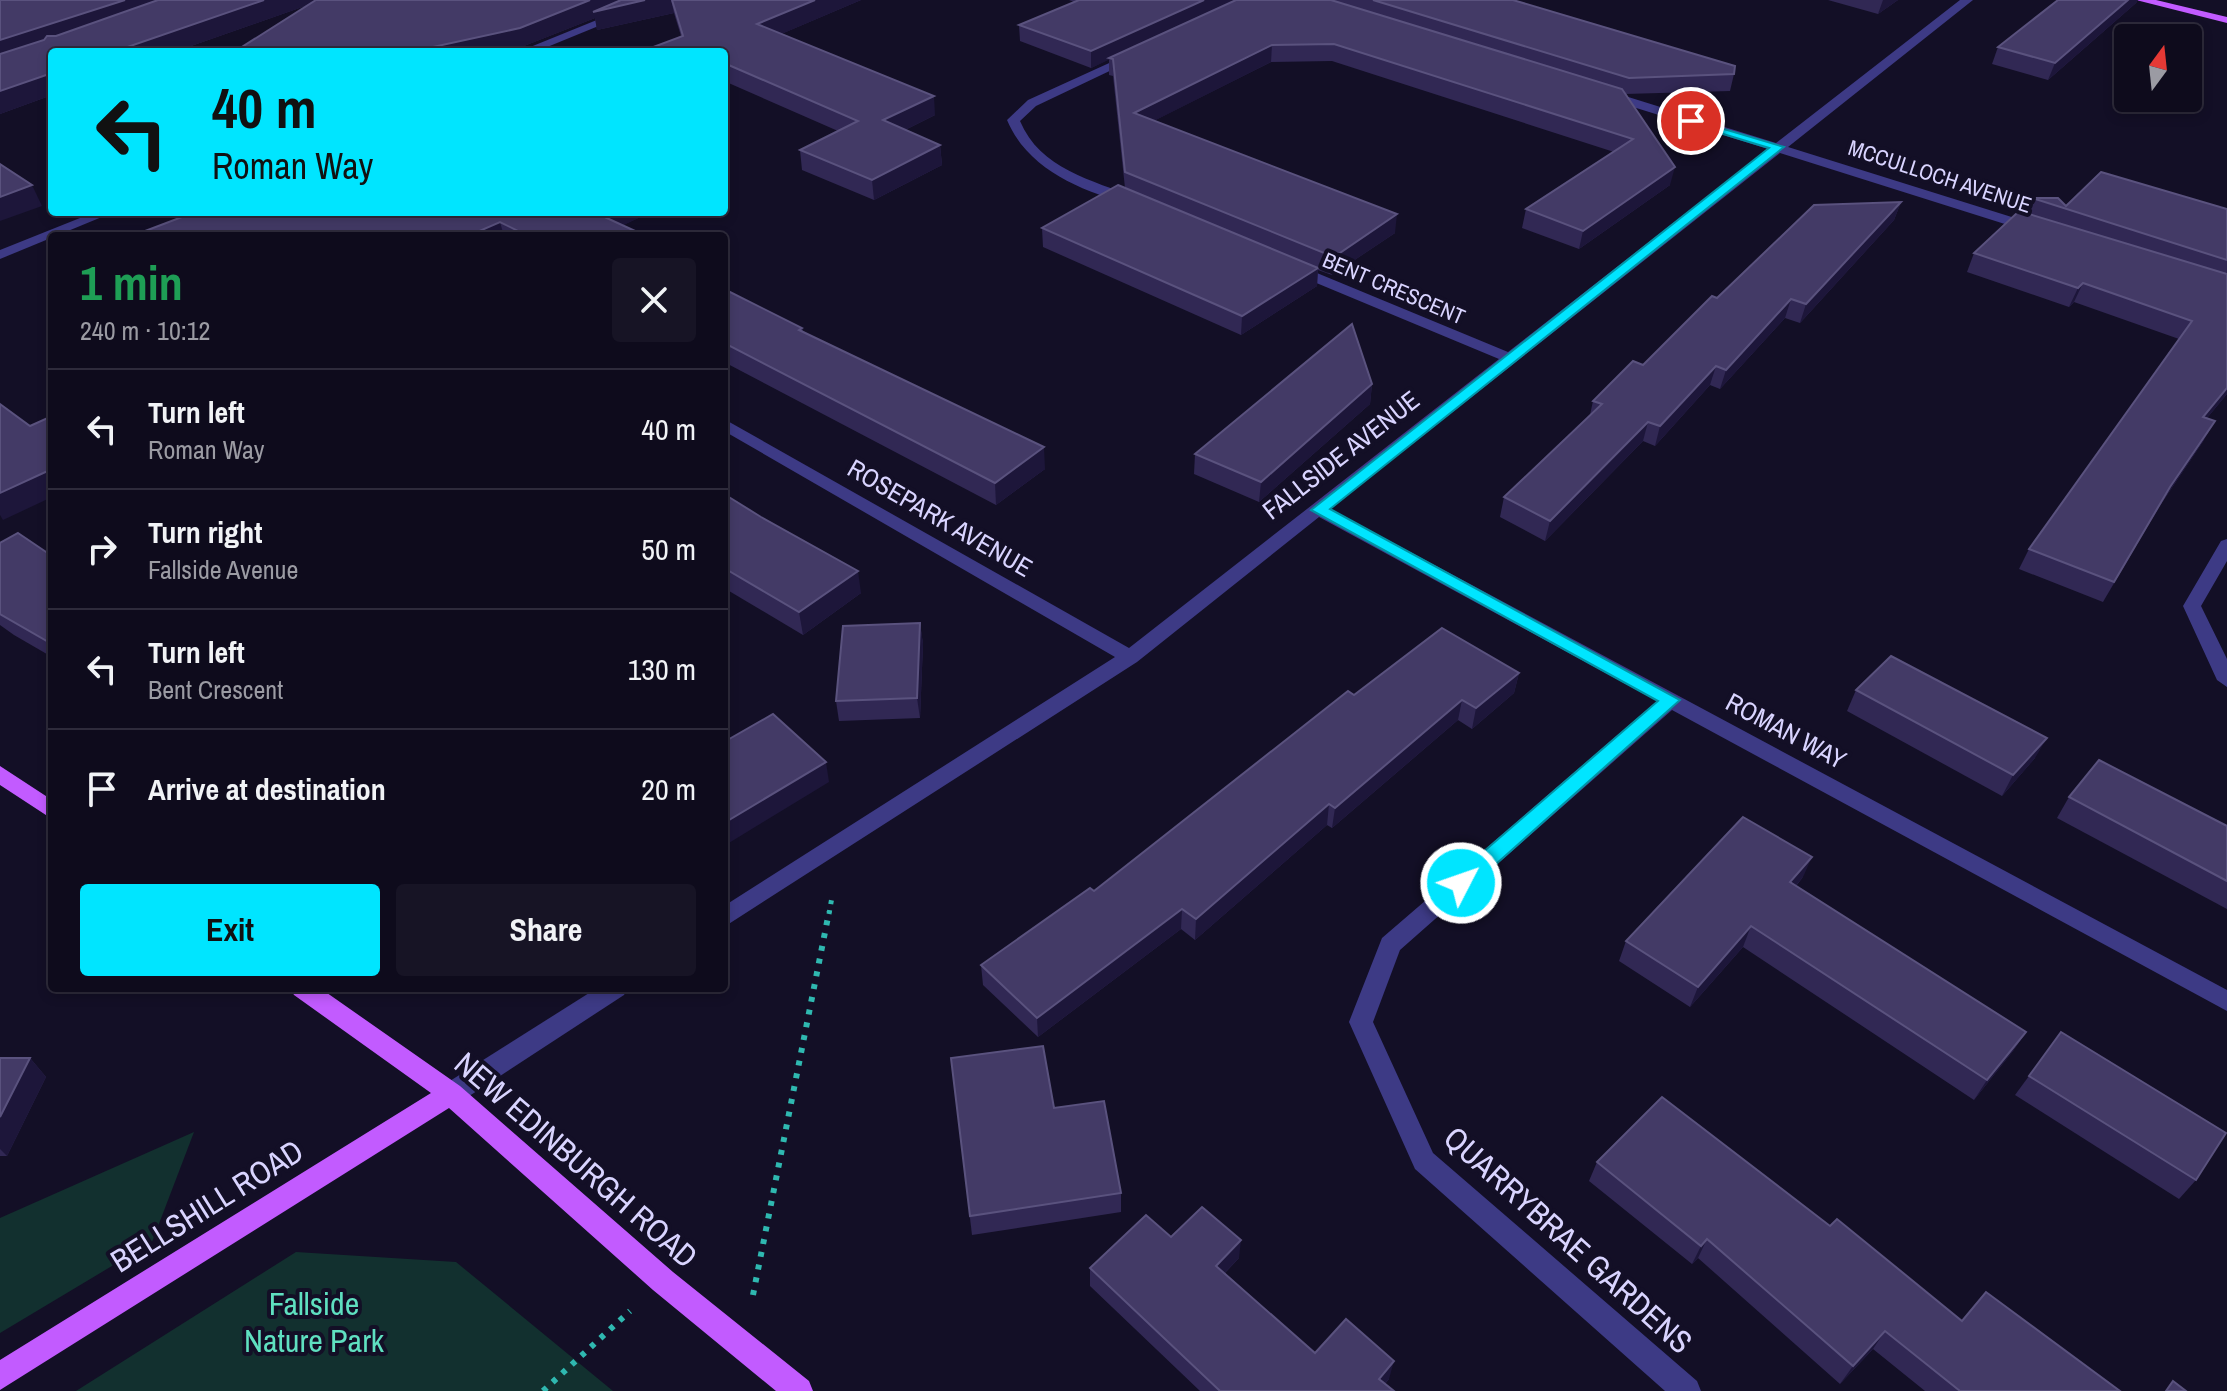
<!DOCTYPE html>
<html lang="en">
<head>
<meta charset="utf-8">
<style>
	body { margin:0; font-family:"Archivo Narrow",sans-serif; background:#171425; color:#f1f3f6; height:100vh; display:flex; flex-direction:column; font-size:30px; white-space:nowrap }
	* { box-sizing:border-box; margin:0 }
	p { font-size:26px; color:#9b9ba3 }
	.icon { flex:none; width:44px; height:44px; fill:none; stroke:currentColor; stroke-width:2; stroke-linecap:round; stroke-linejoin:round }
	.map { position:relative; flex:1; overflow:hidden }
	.panel { position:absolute; left:48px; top:232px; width:680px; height:760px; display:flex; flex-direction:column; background:#0e0b1c; border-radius:8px; box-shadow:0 4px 12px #0003,0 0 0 2px #2e2b3b }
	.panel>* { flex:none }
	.hud { position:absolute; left:48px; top:48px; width:680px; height:168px; border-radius:8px; box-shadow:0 4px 12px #0003,0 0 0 2px #2e2b3b; background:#00e5ff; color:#111; overflow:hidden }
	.needle { width:52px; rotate:15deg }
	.buttons { position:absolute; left:2114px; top:24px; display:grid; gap:16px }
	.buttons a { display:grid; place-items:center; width:88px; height:88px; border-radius:8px; background:#0e0b1c; box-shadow:0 4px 12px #0003,0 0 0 2px #2e2b3b; font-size:40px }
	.pin { position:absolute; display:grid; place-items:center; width:68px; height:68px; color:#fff; margin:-34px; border:4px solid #fff; border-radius:50%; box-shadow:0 2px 8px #0007 }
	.me { position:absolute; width:88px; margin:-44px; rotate:49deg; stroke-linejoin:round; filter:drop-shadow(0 0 6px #0008) }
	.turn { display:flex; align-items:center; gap:28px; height:168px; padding:0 32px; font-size:36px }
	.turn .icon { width:104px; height:104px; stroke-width:2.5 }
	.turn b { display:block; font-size:56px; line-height:68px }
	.round { display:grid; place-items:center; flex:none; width:84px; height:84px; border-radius:8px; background:#171425 }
	.headline { display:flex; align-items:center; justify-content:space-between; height:136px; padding:0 32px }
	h1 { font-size:48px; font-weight:700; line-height:60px; color:#1e9e55 }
	.button { display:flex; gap:16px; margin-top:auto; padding:16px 32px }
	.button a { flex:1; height:92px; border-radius:8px; background:#00e5ff; color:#111; font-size:32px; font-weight:700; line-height:92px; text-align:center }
	.button a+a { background:#171425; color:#f1f3f6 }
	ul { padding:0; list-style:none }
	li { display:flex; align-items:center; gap:24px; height:120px; padding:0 32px; border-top:2px solid #2e2b3b }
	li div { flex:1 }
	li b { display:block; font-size:30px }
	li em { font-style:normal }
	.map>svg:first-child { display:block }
	.green { fill:#12302f }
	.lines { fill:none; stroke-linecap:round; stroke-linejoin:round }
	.path-far1 { stroke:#2fb8b0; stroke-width:5; stroke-dasharray:4 6; stroke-linecap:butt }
	.path { stroke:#2fb8b0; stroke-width:6; stroke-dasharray:5 8; stroke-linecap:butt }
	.minor { fill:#3d3a85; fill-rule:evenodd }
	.major { fill:#c25bff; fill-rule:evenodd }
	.wall { fill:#312854 }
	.shaded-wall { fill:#1d163a }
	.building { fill:#433a66; stroke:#5a527e; stroke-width:2 }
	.route { fill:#00e5ff; stroke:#0095a6; stroke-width:2 }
	.labels { text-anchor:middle; stroke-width:8; stroke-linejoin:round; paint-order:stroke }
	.far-street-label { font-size:22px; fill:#d9d4ff; stroke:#130f26 }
	.street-label { font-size:26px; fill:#d9d4ff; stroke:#130f26 }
	.near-street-label { font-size:32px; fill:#d9d4ff; stroke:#130f26 }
	.near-park-label { font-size:32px; fill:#5fe0c0; stroke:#130f26 }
</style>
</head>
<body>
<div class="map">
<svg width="2227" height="1391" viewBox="0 0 2227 1391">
	<rect width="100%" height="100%" fill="#130f26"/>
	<g class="green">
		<polygon points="194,1132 152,1242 0,1333 0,1218"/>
		<polygon points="296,1252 456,1262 613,1391 76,1391"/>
	</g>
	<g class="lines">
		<polyline class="path-far1" points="829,914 832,897"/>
		<g class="path">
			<polyline points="753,1295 829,912"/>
			<polyline points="543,1391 630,1311"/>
		</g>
		<g class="minor">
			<polygon points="646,0 662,0 535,52 518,52"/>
			<polygon points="1960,0 1973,0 1788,147 2037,225 2037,231 2027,231 1780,153 1330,509 2227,990 2227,1011 1672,710 1400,950 1373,1022 1433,1153 1697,1381 1701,1391 1665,1391 1415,1169 1349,1022 1382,938 1657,701 1319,517 1137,662 724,927 724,906 1115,657 724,431 724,419 1129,648 1499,359 1290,272 1290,266 1300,266 1508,352 1768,149 1601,97 1601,91 1609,91 1776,143"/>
			<path d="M 1129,54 L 1139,57 L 1036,106 L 1020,121 C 1040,169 1092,180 1137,198 L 1139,201 L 1132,205 C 1082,191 1028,170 1007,120 L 1028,100 Z"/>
			<polygon points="95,212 114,212 0,259 0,250"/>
			<polygon points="2227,539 2227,561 2201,606 2227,659 2227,687 2217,680 2183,606 2221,541"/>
			<polygon points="597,988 628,988 624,995 460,1102 451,1105 442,1102 438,1094 442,1086"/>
		</g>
		<g class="major">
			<polygon points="2136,0 2156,0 2227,17 2227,23"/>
			<polygon points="0,766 52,800 52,819 0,785"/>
			<polygon points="290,988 320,988 460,1086 673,1272 809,1381 813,1391 776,1391 653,1290 449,1108 0,1390 0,1360 431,1093 294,995"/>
		</g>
	</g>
	<g class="wall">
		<polygon points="0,0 861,0 781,34 935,115 905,130 940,145 942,165 874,200 802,170 800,150 838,131 724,81 724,52 681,36 674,13 597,30 595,18 524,46 499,52 234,52 308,5 174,52 52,52 52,95 0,114"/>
		<polygon points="1069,0 1513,0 1734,74 1730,91 1625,94 1670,185 1579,249 1522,228 1526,209 1614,152 1332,61 1271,62 1153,121 1395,233 1332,275 1318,270 1317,286 1241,335 1043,247 1042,228 1125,188 1113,76 1109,75 1109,59 1091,68 1020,41 1019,25 1074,2"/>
		<polygon points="1828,0 1898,0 1878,14"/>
		<polygon points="2058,0 2138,0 2136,3 2048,80 1992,64 1998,47"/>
		<polygon points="2032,198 2066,206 2227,209 2227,394 2207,418 2204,440 2159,507 2103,602 2019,569 2029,549 2179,339 2074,302 2069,307 1967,272 1974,253 2026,213"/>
		<polygon points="1901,202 1894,220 1800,323 1785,318 1720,389 1710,385 1655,446 1643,441 1545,541 1500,517 1504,497 1590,415 1593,401 1643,365"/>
		<polygon points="195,212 651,212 623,225 646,236 132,236"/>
		<polygon points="724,289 802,328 803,331 1045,469 996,505 724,362"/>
		<polygon points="1372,384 1370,404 1259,502 1194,474 1195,454"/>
		<polygon points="724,494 861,593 803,635 724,588"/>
		<polygon points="0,543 52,556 52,657 14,635 0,625"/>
		<polygon points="920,623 923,644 920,718 839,721 836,701"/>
		<polygon points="1519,673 1514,693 1472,729 1458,720 1332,828 1327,825 1195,940 1181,929 1038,1037 983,985 981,965 1094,891 1354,695"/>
		<polygon points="1856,690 2035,758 2002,796 1847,711"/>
		<polygon points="2069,797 2227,826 2227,909 2057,818"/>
		<polygon points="1803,877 1796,886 2026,1032 2013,1051 1974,1100 1743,947 1690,1007 1619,961 1626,941"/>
		<polygon points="0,1058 30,1058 46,1077 7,1156 0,1156"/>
		<polygon points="951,1058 1054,1108 1121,1193 1121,1212 972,1235"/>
		<polygon points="2029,1076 2196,1180 2179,1199 2015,1095"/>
		<polygon points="1597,1162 1830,1226 1962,1321 2120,1391 1925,1391 1873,1349 1840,1384 1698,1258 1692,1264 1589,1181"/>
		<polygon points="1171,1237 1239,1258 1225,1273 1315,1353 1389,1379 1385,1384 1394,1391 1200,1391 1090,1286 1090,1268"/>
	</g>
	<g class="shaded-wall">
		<polygon points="125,0 187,0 0,62 0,40"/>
		<polygon points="264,0 322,0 174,52 113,52"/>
		<polygon points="590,0 671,0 674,13 597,30 595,18 524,46 499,52 410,52"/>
		<polygon points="815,0 861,0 760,43 757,24"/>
		<polygon points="1204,0 1280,0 1230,4 1091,68 1091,51"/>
		<polygon points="1883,0 1898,0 1878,14"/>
		<polygon points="2128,0 2138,0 2136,3 2048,80 2055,63"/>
		<polygon points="1272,45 1271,62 1134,131 1134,113"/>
		<polygon points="52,73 52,95 0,114 0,91"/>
		<polygon points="934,96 935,115 885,140 883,120"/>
		<polygon points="940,145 942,165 874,200 872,180"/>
		<polygon points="1675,167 1670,185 1579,249 1583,231"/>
		<polygon points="32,185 42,206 0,221 0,197"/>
		<polygon points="1901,202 1894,220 1800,323 1806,304"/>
		<polygon points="603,212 651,212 603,235 598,214"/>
		<polygon points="1397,214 1395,233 1332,275 1334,257"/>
		<polygon points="500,222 504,236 468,236"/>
		<polygon points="1318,268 1317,286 1241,335 1242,316"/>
		<polygon points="2083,283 2074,302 2069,307 2078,288"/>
		<polygon points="1791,299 1785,318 1720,389 1726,370"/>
		<polygon points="1716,366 1710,385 1655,446 1660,426"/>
		<polygon points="1372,384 1370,404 1259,502 1261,482"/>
		<polygon points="2227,388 2227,394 2192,436 2203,417"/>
		<polygon points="2215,421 2204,440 2159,507 2103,602 2170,487"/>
		<polygon points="1648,422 1643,441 1545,541 1550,521"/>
		<polygon points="1044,447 1045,469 996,505 995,483"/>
		<polygon points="52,469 52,497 3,520 0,515 0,493"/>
		<polygon points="858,571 861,593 803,635 799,612"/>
		<polygon points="920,623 923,644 920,718 917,698"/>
		<polygon points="1519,673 1514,693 1472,729 1476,708"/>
		<polygon points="1462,700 1458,720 1332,828 1335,808"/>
		<polygon points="2047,738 2035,758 2002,796 2013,775"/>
		<polygon points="826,762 829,782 724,846 724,823"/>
		<polygon points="1329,804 1327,825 1195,940 1196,919"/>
		<polygon points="1812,857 1803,877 1781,903 1790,882"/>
		<polygon points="1182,909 1181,929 1038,1037 1037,1018"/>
		<polygon points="1751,926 1743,947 1690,1007 1698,987"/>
		<polygon points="2026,1032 2013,1051 1974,1100 1987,1080"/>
		<polygon points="30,1058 46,1077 7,1156 0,1149 0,1117"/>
		<polygon points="1707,1239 1698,1258 1692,1264 1701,1246"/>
		<polygon points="1241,1240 1239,1258 1214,1284 1216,1266"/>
		<polygon points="1885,1331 1873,1349 1840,1384 1853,1366"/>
		<polygon points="1394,1361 1389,1379 1378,1391 1379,1379"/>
	</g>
	<g class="building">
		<polygon points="0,0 125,0 0,40"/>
		<polygon points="158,0 264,0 113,52 52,52 52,73 0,91 0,54 44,40 47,36 56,36"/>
		<polygon points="316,0 590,0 520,28 410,52 234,52"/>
		<polygon points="621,0 645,0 593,12"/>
		<polygon points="672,0 815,0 757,24 934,96 883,120 940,145 872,180 800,150 858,121 724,63 724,52 640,52 683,36"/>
		<polygon points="1079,0 1204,0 1091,51 1019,25"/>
		<polygon points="1236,0 1331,0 1622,89 1675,167 1583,231 1526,209 1633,139 1334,44 1272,45 1134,113 1397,214 1334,257 1125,172 1113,59 1109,58"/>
		<polygon points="1373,0 1513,0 1735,66 1734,74 1629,78"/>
		<polygon points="2058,0 2128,0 2055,63 1998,47"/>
		<polygon points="0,164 32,185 0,197"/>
		<polygon points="2101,172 2227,209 2227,260 2032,198 2058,198 2066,206"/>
		<polygon points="1118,185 1318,268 1242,316 1042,228"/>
		<polygon points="1901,202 1806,304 1791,299 1726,370 1716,366 1660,426 1648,422 1550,521 1504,497 1602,404 1593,401 1633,361 1643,365 1712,296 1717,298 1814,205"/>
		<polygon points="2019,211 2227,274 2227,388 2203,417 2215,421 2170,487 2114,582 2029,549 2192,321 2083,283 2078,288 1974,253"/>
		<polygon points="195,212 603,212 598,214 646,236 528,236 500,222 468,236 132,236"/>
		<polygon points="724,289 802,328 799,330 1044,447 995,483 724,343"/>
		<polygon points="1352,324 1372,384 1261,482 1195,454"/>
		<polygon points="0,404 30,426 52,416 52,469 0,493"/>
		<polygon points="724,494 761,517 858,571 799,612 724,568"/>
		<polygon points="18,533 52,556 52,644 0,614 0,543"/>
		<polygon points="920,623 917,698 836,701 843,626"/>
		<polygon points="1442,628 1519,673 1476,708 1462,700 1335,808 1329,804 1196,919 1182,909 1037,1018 981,965 1090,888 1094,891 1348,691 1354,695"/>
		<polygon points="1891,656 2047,738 2013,775 1856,690"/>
		<polygon points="773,714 826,762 724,823 724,742"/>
		<polygon points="2099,760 2227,826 2227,881 2069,797"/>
		<polygon points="1743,817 1812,857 1790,882 2026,1032 1987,1080 1751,926 1698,987 1626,941"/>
		<polygon points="2061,1032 2226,1133 2196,1180 2029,1076"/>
		<polygon points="1043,1046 1054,1108 1104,1101 1121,1193 970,1216 951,1058"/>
		<polygon points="0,1058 30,1058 0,1117"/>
		<polygon points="1662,1097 1830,1226 1837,1219 1962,1321 1986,1292 2120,1391 1960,1391 1885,1331 1853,1366 1707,1239 1701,1246 1597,1162"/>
		<polygon points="1202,1207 1241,1240 1216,1266 1315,1353 1346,1319 1394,1361 1379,1379 1394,1391 1220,1391 1090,1268 1146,1215 1171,1237"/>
		<polygon points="2173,1381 2186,1391 2166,1391"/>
	</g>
	<polygon class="route" points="1687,118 1784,147 1330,509 1680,700 1468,889 1453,889 1450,883 1453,878 1658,701 1311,510 1769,148 1687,123"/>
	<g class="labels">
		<g class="far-street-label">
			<text transform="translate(1940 176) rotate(18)" y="8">MCCULLOCH AVENUE</text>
			<text transform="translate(1394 288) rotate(23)" y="8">BENT CRESCENT</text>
		</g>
		<g class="street-label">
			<text transform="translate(1341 455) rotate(-38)" y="9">FALLSIDE AVENUE</text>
			<text transform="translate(940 518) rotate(30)" y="9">ROSEPARK AVENUE</text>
			<text transform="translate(1786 731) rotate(28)" y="9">ROMAN WAY</text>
		</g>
		<g class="near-street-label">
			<text transform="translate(576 1160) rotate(41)" y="11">NEW EDINBURGH ROAD</text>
			<text transform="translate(207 1206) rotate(-32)" y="11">BELLSHILL ROAD</text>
			<text transform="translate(1568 1240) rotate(42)" y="11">QUARRYBRAE GARDENS</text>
		</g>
		<g class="near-park-label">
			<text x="314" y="1315">Fallside<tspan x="314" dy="37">Nature Park</tspan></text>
		</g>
	</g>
</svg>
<div class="buttons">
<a><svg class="needle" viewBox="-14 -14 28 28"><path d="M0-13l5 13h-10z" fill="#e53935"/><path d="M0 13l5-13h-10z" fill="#9b9ba3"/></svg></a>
</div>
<div class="pin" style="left:1691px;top:121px;background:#d93025"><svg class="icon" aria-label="arrive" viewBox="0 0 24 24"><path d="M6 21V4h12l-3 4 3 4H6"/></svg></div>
<svg class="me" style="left:1461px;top:883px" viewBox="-20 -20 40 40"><circle r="17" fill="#00e5ff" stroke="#fff" stroke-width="3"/><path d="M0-11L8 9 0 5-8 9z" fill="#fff"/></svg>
<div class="hud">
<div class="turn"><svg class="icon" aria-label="left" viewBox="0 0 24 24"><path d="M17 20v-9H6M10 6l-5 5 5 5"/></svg><div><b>40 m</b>Roman Way</div></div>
</div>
<section class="panel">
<div class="headline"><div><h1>1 min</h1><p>240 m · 10:12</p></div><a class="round"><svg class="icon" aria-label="close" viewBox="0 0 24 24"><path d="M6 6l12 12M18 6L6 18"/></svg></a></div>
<ul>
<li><svg class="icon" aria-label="left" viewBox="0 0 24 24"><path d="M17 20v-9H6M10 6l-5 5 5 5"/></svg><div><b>Turn left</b><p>Roman Way</p></div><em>40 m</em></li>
<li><svg class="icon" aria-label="right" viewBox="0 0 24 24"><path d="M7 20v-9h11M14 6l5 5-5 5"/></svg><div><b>Turn right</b><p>Fallside Avenue</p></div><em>50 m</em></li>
<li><svg class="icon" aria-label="left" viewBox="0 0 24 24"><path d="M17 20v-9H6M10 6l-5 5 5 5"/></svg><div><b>Turn left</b><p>Bent Crescent</p></div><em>130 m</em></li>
<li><svg class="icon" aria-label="arrive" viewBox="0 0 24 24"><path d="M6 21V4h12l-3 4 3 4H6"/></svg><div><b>Arrive at destination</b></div><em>20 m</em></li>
</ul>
<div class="button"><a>Exit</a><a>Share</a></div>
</section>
</div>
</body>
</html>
